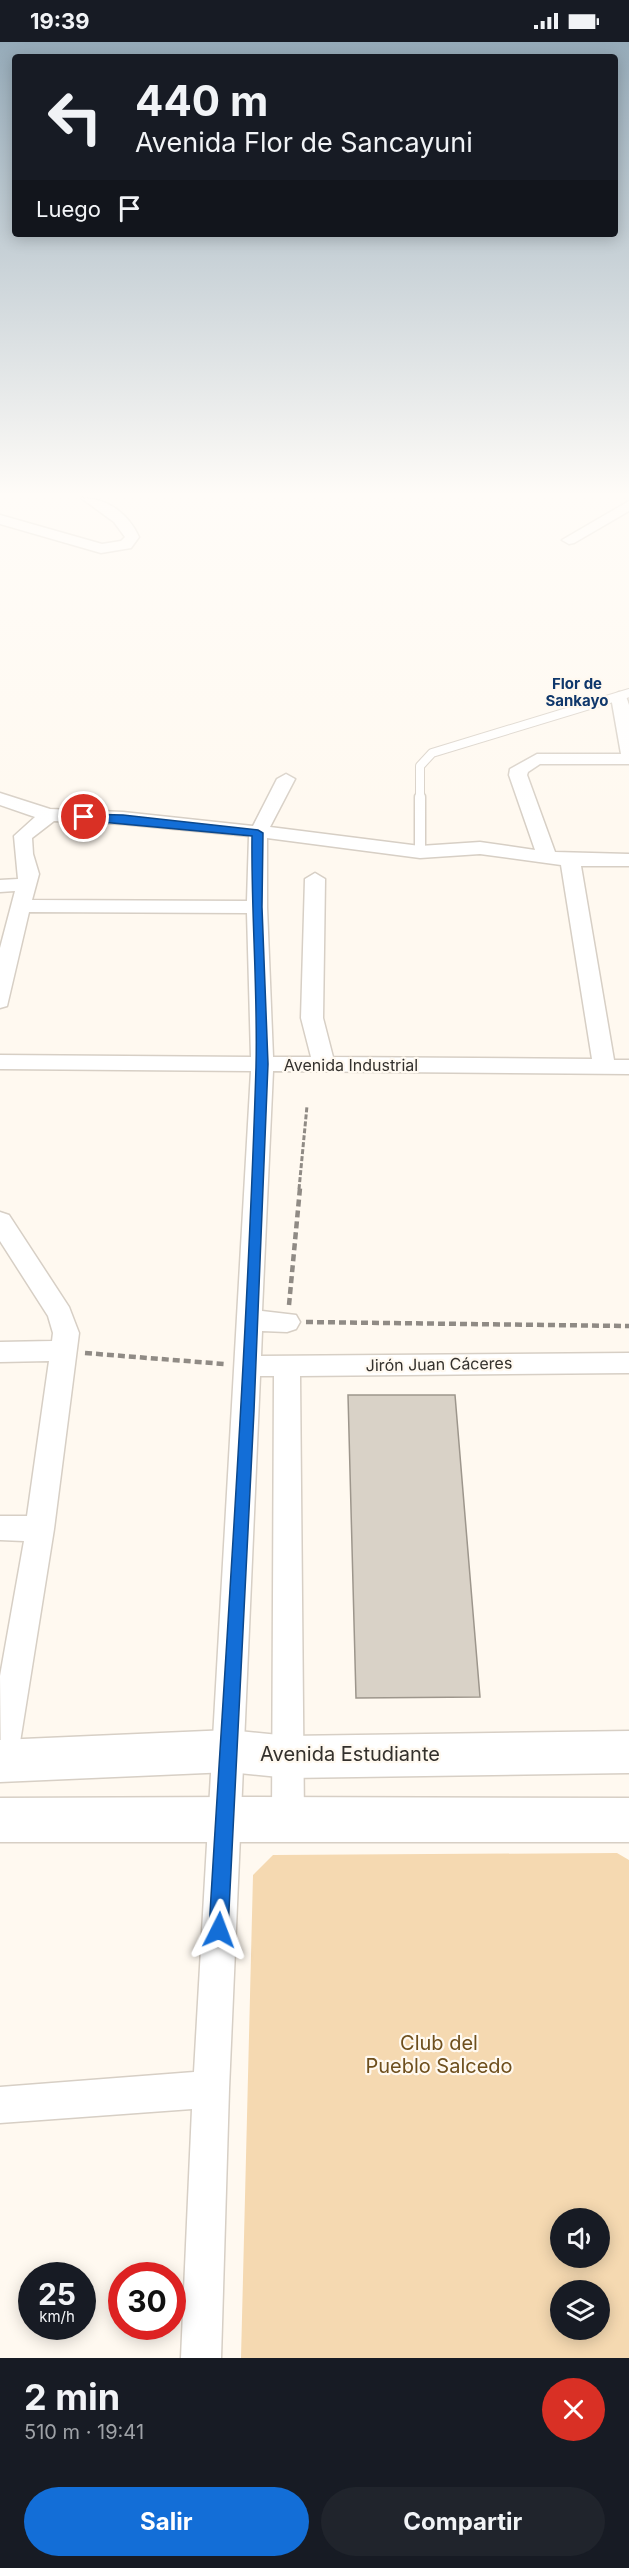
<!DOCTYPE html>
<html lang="es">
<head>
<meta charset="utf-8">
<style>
	body { margin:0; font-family:Inter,sans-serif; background:#20242c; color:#f1f3f6; height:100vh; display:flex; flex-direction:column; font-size:22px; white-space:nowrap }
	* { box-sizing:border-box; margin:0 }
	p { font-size:20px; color:#9ea1a6 }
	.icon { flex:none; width:33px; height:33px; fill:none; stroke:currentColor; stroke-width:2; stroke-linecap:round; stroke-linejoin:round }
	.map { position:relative; height:2316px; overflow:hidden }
	.side { display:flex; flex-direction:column; background:#171b24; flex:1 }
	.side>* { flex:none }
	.top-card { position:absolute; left:12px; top:12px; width:606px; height:183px; border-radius:6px; box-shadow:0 3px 15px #0003; background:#171b24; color:#f1f3f6; overflow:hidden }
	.tools { position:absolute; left:550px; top:2166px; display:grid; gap:12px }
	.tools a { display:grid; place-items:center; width:60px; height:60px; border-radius:50%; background:#171b24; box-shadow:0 3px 15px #0003; font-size:30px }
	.speed { position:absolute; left:18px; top:2220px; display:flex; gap:12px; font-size:30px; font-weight:700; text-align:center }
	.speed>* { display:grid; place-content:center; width:78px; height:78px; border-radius:50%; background:#171b24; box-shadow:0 3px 15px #0003; line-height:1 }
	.speed small { font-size:15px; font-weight:400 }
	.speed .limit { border:9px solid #d22; background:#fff; color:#111 }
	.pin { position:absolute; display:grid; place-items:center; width:51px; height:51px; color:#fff; margin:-26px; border:3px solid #fff; border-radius:50%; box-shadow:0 2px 6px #0007 }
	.me { position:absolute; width:66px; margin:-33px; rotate:3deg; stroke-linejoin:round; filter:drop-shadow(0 0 4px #0008) }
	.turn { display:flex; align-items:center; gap:21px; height:126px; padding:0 24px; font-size:27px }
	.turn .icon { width:78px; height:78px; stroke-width:2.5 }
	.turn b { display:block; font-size:42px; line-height:51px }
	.then { display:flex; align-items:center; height:57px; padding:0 24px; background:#0003; gap:12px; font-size:22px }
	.round { display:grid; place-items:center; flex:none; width:63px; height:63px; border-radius:32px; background:#20242c }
	.overview { display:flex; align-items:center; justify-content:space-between; height:102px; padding:0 24px }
	h1 { font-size:36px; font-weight:700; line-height:45px }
	.action { display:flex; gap:12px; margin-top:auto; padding:12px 24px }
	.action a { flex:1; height:69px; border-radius:36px; background:#136ed7; color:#fff; font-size:24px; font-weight:700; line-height:69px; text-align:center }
	.action a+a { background:#20242c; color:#f1f3f6 }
	.status { display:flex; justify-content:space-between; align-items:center; height:42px; padding:0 30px; background:#171b24; direction:ltr }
	.status svg { height:16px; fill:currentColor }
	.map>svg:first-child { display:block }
	.green { fill:#f5d9b1; fill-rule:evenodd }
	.building { fill:#d9d2c7; stroke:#9d968c; stroke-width:1.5 }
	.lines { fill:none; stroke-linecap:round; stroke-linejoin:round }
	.lane-far1-casing { stroke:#d7cfc5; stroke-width:10 }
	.lane-casing { stroke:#d7cfc5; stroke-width:13 }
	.street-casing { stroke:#d7cfc5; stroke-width:3 }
	.secondary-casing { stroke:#d7cfc5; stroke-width:3 }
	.path-far1 { stroke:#908b85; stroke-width:3; stroke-dasharray:5 2; stroke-linecap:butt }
	.path { stroke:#908b85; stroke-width:4.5; stroke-dasharray:7 4; stroke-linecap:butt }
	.lane-far1 { stroke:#fff; stroke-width:8 }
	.lane { stroke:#fff; stroke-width:10 }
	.street { fill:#fff; fill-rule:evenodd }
	.secondary { fill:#fff; fill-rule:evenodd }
	.route { fill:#136ed7; stroke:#0c488c; stroke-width:1.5 }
	.labels { text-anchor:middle; stroke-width:4.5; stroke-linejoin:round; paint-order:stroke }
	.far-neighbourhood-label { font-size:15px; font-weight:bold; fill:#0f376b; stroke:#fff9f0 }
	.street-label { font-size:16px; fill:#33302c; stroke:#fff9f0 }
	.near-street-label { font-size:20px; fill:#33302c; stroke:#fff9f0 }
	.near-park-label { font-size:20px; fill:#6e4f1d; stroke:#fff9f0 }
</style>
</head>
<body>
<div class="status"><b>19:39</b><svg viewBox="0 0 49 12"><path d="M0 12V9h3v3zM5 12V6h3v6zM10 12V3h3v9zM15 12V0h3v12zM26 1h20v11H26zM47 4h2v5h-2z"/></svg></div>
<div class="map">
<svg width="629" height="2316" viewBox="0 0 629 2316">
	<rect width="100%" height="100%" fill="#fff9f0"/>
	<path class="green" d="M 617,1811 L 629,1818 L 629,2316 L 241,2316 L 253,1833 L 273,1813 ZM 561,2176 L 600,2176 L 600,2216 L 561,2216 ZM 561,2248 L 600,2248 L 600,2288 L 561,2288 Z"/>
	<polygon class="building" points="348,1353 455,1353 480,1655 356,1656"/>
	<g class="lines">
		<defs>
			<polyline id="lane-far1" points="420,757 420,724 432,711 629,651"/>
			<polyline id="lane" points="420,755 420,810"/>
			<g id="street">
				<path d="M 81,456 C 107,456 128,471 139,495 L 131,506 L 101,511 L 0,482 L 0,473 L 102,502 L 121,499 L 125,495 L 114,480 Z"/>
				<polygon points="629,459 629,469 574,501 569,502 562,498"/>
				<path d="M 619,650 L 625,651 L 629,663 L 629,722 L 540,722 L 528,730 L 527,733 L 555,810 L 629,812 L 629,824 L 581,824 L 614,1018 L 629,1018 L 629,1032 L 273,1029 L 262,1269 L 296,1273 L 300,1280 L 296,1287 L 287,1290 L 262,1289 L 261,1314 L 629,1311 L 629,1331 L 300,1334 L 304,1778 L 300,1789 L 288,1794 L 276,1789 L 272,1778 L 274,1334 L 260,1334 L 229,2047 L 221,2316 L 181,2316 L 192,2067 L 0,2081 L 0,2045 L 194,2030 L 251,1029 L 0,1027 L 0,1013 L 251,1015 L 247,871 L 29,870 L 7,964 L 0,966 L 0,906 L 15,849 L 0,850 L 0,838 L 18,837 L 14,794 L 35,775 L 0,763 L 0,751 L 50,767 L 123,770 L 253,784 L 277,737 L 286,732 L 295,737 L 270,785 L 420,804 L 480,800 L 535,808 L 509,733 L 510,727 L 537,712 L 621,712 L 611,655 ZM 54,779 L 123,782 L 249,794 L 247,859 L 32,858 L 39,832 L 33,812 L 32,796 ZM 267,796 L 420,816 L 480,812 L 561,823 L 592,1017 L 333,1015 L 323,976 L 325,837 L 315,831 L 305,837 L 301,976 L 311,1015 L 273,1015 L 267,865 Z"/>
				<polygon points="0,1170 9,1173 69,1265 79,1291 54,1487 17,1719 12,1730 1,1734 0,1634 24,1499 0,1498 0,1474 27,1474 49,1319 0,1320 0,1300 52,1299 53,1291 48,1274 0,1199"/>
			</g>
			<g id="secondary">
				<polygon points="229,1688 289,1694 629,1689 629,1731 289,1736 229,1730 0,1740 0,1698"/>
				<polygon points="236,1755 629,1756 629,1800 0,1800 0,1756"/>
			</g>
		</defs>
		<use href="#lane-far1" class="lane-far1-casing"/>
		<use href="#lane" class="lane-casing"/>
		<use href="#street" class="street-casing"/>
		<use href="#secondary" class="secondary-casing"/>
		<polyline class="path-far1" points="299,1147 307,1064"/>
		<g class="path">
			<polyline points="289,1263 300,1146"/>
			<polyline points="306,1280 629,1284"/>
			<polyline points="85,1311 224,1322"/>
		</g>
		<use href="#lane-far1" class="lane-far1"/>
		<use href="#lane" class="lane"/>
		<use href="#street" class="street"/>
		<use href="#secondary" class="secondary"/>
	</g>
	<linearGradient id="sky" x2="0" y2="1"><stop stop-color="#96abb9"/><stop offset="0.58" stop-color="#fffcf8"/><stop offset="1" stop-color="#fffcf8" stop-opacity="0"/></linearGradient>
	<rect width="629" height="780" fill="url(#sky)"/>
	<path class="route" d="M 84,772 L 123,773 L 258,788 L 263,791 L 262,865 L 268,1022 L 254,1369 L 228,1888 L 225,1895 L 219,1898 L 212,1895 L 209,1888 C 226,1601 247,1313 256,1025 C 258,948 251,871 252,794 L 80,778 L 79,775 Z"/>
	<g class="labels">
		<g class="far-neighbourhood-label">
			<text x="577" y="647">Flor de<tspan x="577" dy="17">Sankayo</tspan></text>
		</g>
		<g class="street-label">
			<text x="351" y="1029">Avenida Industrial</text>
			<text transform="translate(439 1322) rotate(-1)" y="6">Jirón Juan Cáceres</text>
		</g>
		<g class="near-street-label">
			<text x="350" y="1719">Avenida Estudiante</text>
		</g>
		<g class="near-park-label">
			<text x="439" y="2008">Club del<tspan x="439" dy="23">Pueblo Salcedo</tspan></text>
		</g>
	</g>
</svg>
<div class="tools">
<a><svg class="icon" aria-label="sound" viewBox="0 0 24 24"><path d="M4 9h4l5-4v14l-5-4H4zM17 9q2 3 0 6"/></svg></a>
<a><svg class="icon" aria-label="layers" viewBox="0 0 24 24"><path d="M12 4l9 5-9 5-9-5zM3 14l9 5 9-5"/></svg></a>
</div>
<div class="speed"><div>25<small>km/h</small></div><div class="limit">30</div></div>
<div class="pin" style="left:84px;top:775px;background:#d93025"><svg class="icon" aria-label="arrive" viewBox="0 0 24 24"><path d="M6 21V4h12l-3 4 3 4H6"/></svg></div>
<svg class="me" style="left:219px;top:1888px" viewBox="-20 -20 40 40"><path d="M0-17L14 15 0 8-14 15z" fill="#136ed7" stroke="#fff" stroke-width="4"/></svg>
<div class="top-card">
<div class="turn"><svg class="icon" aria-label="left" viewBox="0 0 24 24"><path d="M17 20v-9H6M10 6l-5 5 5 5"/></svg><div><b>440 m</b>Avenida Flor de Sancayuni</div></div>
<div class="then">Luego<svg class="icon" aria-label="arrive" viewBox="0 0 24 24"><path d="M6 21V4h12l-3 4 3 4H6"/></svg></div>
</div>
</div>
<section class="side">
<div class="overview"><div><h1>2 min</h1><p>510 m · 19:41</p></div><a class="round" style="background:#d93025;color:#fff"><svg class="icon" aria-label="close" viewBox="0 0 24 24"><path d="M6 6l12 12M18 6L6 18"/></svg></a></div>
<div class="action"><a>Salir</a><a>Compartir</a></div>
</section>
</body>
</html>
